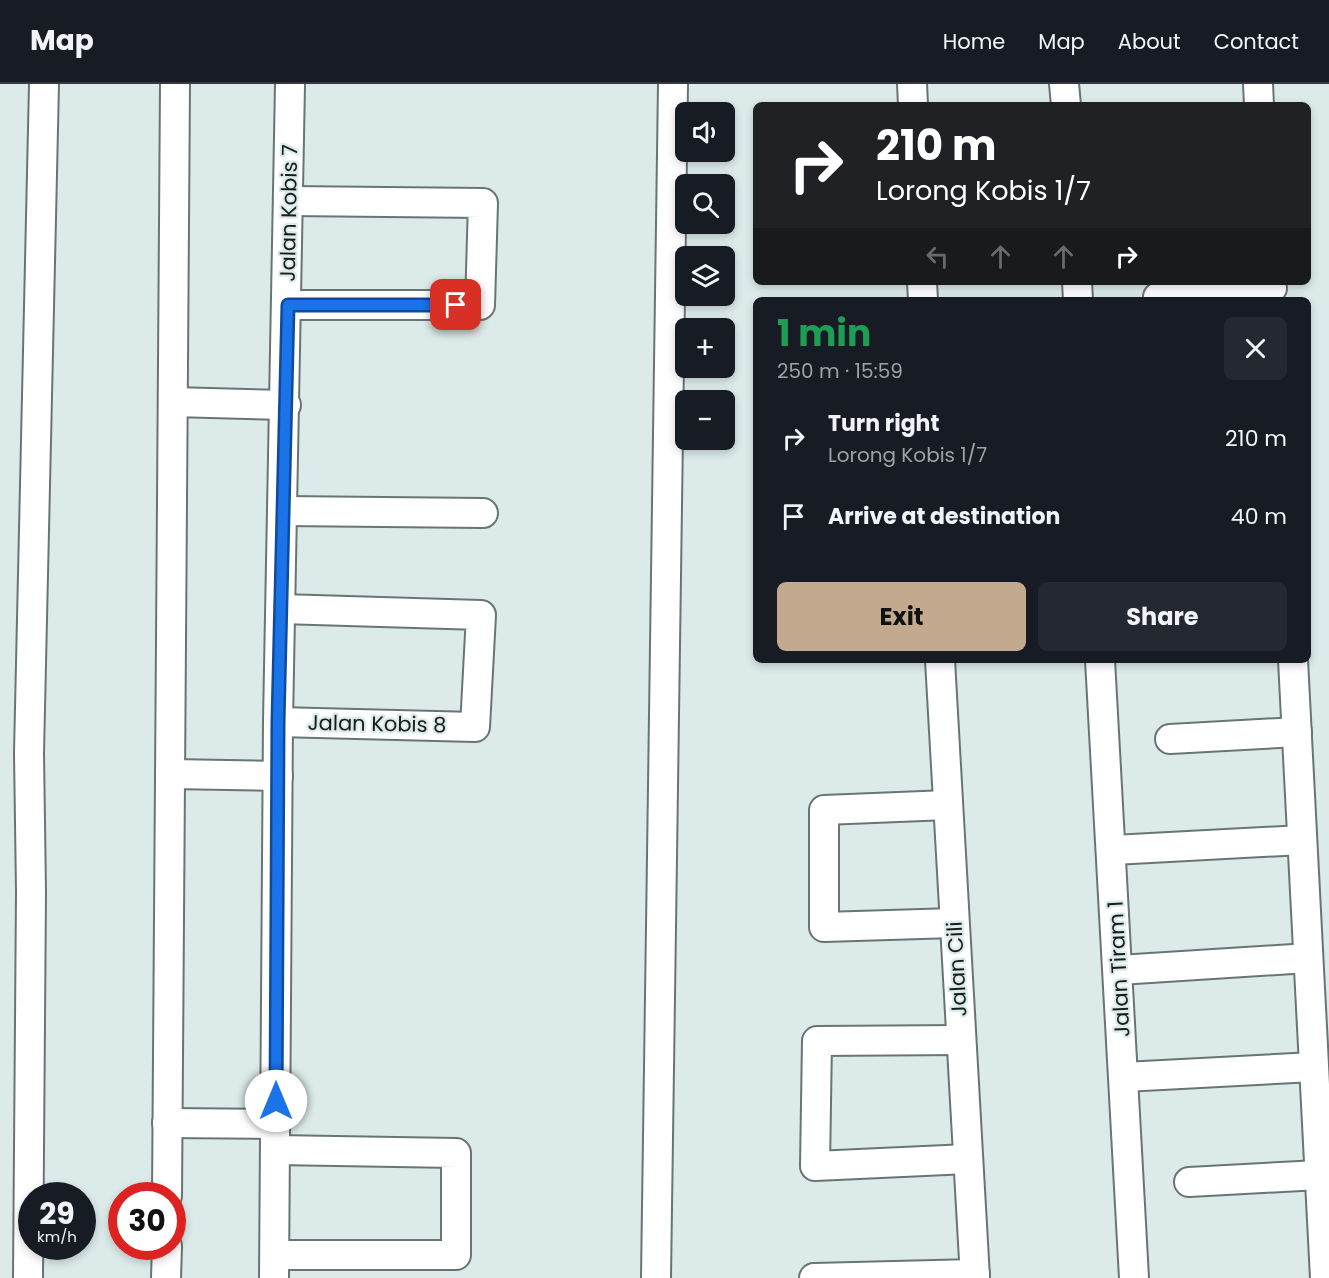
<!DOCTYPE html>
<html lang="en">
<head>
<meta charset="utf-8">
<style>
	body { margin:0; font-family:Poppins,sans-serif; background:#242831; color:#f1f3f6; height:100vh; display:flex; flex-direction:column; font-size:22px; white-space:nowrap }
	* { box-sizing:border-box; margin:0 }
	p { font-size:20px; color:#9ea1a6 }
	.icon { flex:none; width:33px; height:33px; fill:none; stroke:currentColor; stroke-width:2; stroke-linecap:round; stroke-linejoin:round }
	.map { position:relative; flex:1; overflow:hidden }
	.details { position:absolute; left:753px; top:213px; width:558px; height:366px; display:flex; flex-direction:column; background:#171b24; border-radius:9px; box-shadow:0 3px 9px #0003 }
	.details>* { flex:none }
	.hud { position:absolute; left:753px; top:18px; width:558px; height:183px; border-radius:9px; box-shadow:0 3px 9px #0003; background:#202124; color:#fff; overflow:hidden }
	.buttons { position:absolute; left:675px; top:18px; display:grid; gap:12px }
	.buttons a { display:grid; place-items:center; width:60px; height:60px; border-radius:9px; background:#171b24; box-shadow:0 3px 9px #0003; font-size:30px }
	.speed { position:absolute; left:18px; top:1098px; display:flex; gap:12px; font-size:30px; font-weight:700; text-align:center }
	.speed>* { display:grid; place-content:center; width:78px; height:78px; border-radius:50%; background:#171b24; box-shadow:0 3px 9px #0003; line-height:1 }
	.speed small { font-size:15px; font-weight:400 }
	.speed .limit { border:9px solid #d22; background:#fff; color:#111 }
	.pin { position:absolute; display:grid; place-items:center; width:51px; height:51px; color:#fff; margin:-26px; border-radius:12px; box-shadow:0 3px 9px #0006 }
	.me { position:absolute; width:66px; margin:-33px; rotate:0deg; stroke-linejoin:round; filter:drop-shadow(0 0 4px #0008) }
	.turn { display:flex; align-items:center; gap:21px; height:126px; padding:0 24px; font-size:27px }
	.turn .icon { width:78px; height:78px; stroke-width:2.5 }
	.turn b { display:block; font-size:42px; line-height:51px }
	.lanes { display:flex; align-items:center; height:57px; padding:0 24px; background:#0003; justify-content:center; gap:30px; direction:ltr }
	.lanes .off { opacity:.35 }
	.round { display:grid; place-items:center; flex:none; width:63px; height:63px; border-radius:9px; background:#242831 }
	.headline { display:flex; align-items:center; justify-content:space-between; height:102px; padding:0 24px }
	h1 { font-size:36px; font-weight:700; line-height:45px; color:#1e9e55 }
	.primary-button { display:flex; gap:12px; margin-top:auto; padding:12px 24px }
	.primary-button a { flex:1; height:69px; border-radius:9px; background:#c3a98e; color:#111; font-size:24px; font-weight:700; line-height:69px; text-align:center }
	.primary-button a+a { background:#242831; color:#f1f3f6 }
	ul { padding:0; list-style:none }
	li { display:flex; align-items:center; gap:18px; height:78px; padding:0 24px }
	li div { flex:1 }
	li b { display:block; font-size:22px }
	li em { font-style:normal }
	header { display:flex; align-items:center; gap:36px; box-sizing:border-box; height:84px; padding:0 30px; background:#171b24; border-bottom:2px solid #363941 }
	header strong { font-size:28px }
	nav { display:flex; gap:33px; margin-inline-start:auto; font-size:21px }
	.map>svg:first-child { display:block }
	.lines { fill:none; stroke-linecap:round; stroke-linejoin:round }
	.minor-casing { stroke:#697575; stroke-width:32 }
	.minor { stroke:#fff; stroke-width:28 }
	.route-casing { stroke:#114b97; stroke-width:15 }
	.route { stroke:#1a73e8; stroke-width:10 }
	.labels { text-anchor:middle; stroke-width:4.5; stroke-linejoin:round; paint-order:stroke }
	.street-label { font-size:21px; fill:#171c1c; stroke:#dceaea }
</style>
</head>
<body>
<header>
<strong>Map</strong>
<nav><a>Home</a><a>Map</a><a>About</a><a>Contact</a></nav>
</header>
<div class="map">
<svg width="1329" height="1194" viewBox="0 0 1329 1194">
	<rect width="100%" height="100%" fill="#dceaea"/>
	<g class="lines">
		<defs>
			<g id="minor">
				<polyline points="912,0 913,21"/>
				<polyline points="1064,0 1066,21"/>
				<polyline points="1258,0 1259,21"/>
				<polyline points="922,198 923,216"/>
				<polyline points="1077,198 1078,216"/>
				<polyline points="1158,213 1272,204"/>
				<polyline points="288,221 480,221 483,119 289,117"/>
				<polyline points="173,318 286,321"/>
				<polyline points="283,427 483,429"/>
				<polyline points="940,576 975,1194"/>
				<polyline points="1100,576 1134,1194"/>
				<polyline points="1293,576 1325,1194"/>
				<polyline points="278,638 475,643 481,531 281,525"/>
				<polyline points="1170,655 1297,648"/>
				<polyline points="170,690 278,692"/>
				<polyline points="948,721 824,726 824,843 954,839"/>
				<polyline points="1113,766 1302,756"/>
				<polyline points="1119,886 1308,874"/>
				<polyline points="961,956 817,957 815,1082 968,1075"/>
				<polyline points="1124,993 1314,983"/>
				<polyline points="167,1039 275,1040"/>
				<polyline points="1189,1098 1319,1091"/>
				<polyline points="167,1112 175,0"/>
				<polyline points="275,1171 456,1171 456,1069 275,1066"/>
				<polyline points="28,1194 31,808 29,669 44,0"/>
				<polyline points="166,1194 167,1162"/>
				<polyline points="274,1194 278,638 290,0"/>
				<polyline points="656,1194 673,0"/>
				<polyline points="814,1194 975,1190"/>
			</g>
		</defs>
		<use href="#minor" class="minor-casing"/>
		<use href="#minor" class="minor"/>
	</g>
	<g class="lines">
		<defs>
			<polyline id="route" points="276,1017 278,638 288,221 456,221"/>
		</defs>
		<use href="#route" class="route-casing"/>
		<use href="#route" class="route"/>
	</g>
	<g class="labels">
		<g class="street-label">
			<text transform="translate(289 129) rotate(-89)" y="7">Jalan Kobis 7</text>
			<text transform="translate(377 640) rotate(1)" y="7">Jalan Kobis 8</text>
			<text transform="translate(957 885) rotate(-93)" y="7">Jalan Cili</text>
			<text transform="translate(1119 885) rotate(-93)" y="7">Jalan Tiram 1</text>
		</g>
	</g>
</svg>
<div class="buttons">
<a><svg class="icon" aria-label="sound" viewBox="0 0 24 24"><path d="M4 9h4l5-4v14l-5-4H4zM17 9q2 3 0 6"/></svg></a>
<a><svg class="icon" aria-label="search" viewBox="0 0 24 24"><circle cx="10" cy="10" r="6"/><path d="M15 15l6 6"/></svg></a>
<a><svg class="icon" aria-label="layers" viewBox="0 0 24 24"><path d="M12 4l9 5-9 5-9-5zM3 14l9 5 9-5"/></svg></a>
<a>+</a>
<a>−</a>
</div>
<div class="speed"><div>29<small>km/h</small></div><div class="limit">30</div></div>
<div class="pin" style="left:456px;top:221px;background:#d93025"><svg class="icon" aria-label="arrive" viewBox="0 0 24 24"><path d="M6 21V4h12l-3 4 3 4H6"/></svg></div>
<svg class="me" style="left:276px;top:1017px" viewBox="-20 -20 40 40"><circle r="19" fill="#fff"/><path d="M0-13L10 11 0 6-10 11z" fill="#1a73e8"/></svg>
<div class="hud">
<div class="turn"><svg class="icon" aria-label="right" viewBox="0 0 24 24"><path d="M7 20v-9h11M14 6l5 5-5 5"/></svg><div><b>210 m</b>Lorong Kobis 1/7</div></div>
<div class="lanes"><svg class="icon off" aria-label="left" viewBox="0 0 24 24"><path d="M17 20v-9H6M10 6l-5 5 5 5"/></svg><svg class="icon off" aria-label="ahead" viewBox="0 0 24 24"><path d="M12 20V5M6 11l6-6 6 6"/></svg><svg class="icon off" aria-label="ahead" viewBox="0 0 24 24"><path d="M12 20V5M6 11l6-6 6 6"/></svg><svg class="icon" aria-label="right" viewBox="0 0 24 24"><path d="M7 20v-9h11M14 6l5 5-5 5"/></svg></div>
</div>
<section class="details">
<div class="headline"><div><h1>1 min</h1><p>250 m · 15:59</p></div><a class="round"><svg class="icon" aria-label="close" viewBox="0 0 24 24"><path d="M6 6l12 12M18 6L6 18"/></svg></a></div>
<ul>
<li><svg class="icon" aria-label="right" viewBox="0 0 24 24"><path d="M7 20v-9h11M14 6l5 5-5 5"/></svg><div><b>Turn right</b><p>Lorong Kobis 1/7</p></div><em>210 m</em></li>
<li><svg class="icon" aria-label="arrive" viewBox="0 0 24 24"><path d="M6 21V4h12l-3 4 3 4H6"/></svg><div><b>Arrive at destination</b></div><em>40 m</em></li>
</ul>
<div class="primary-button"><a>Exit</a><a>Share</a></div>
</section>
</div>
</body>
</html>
